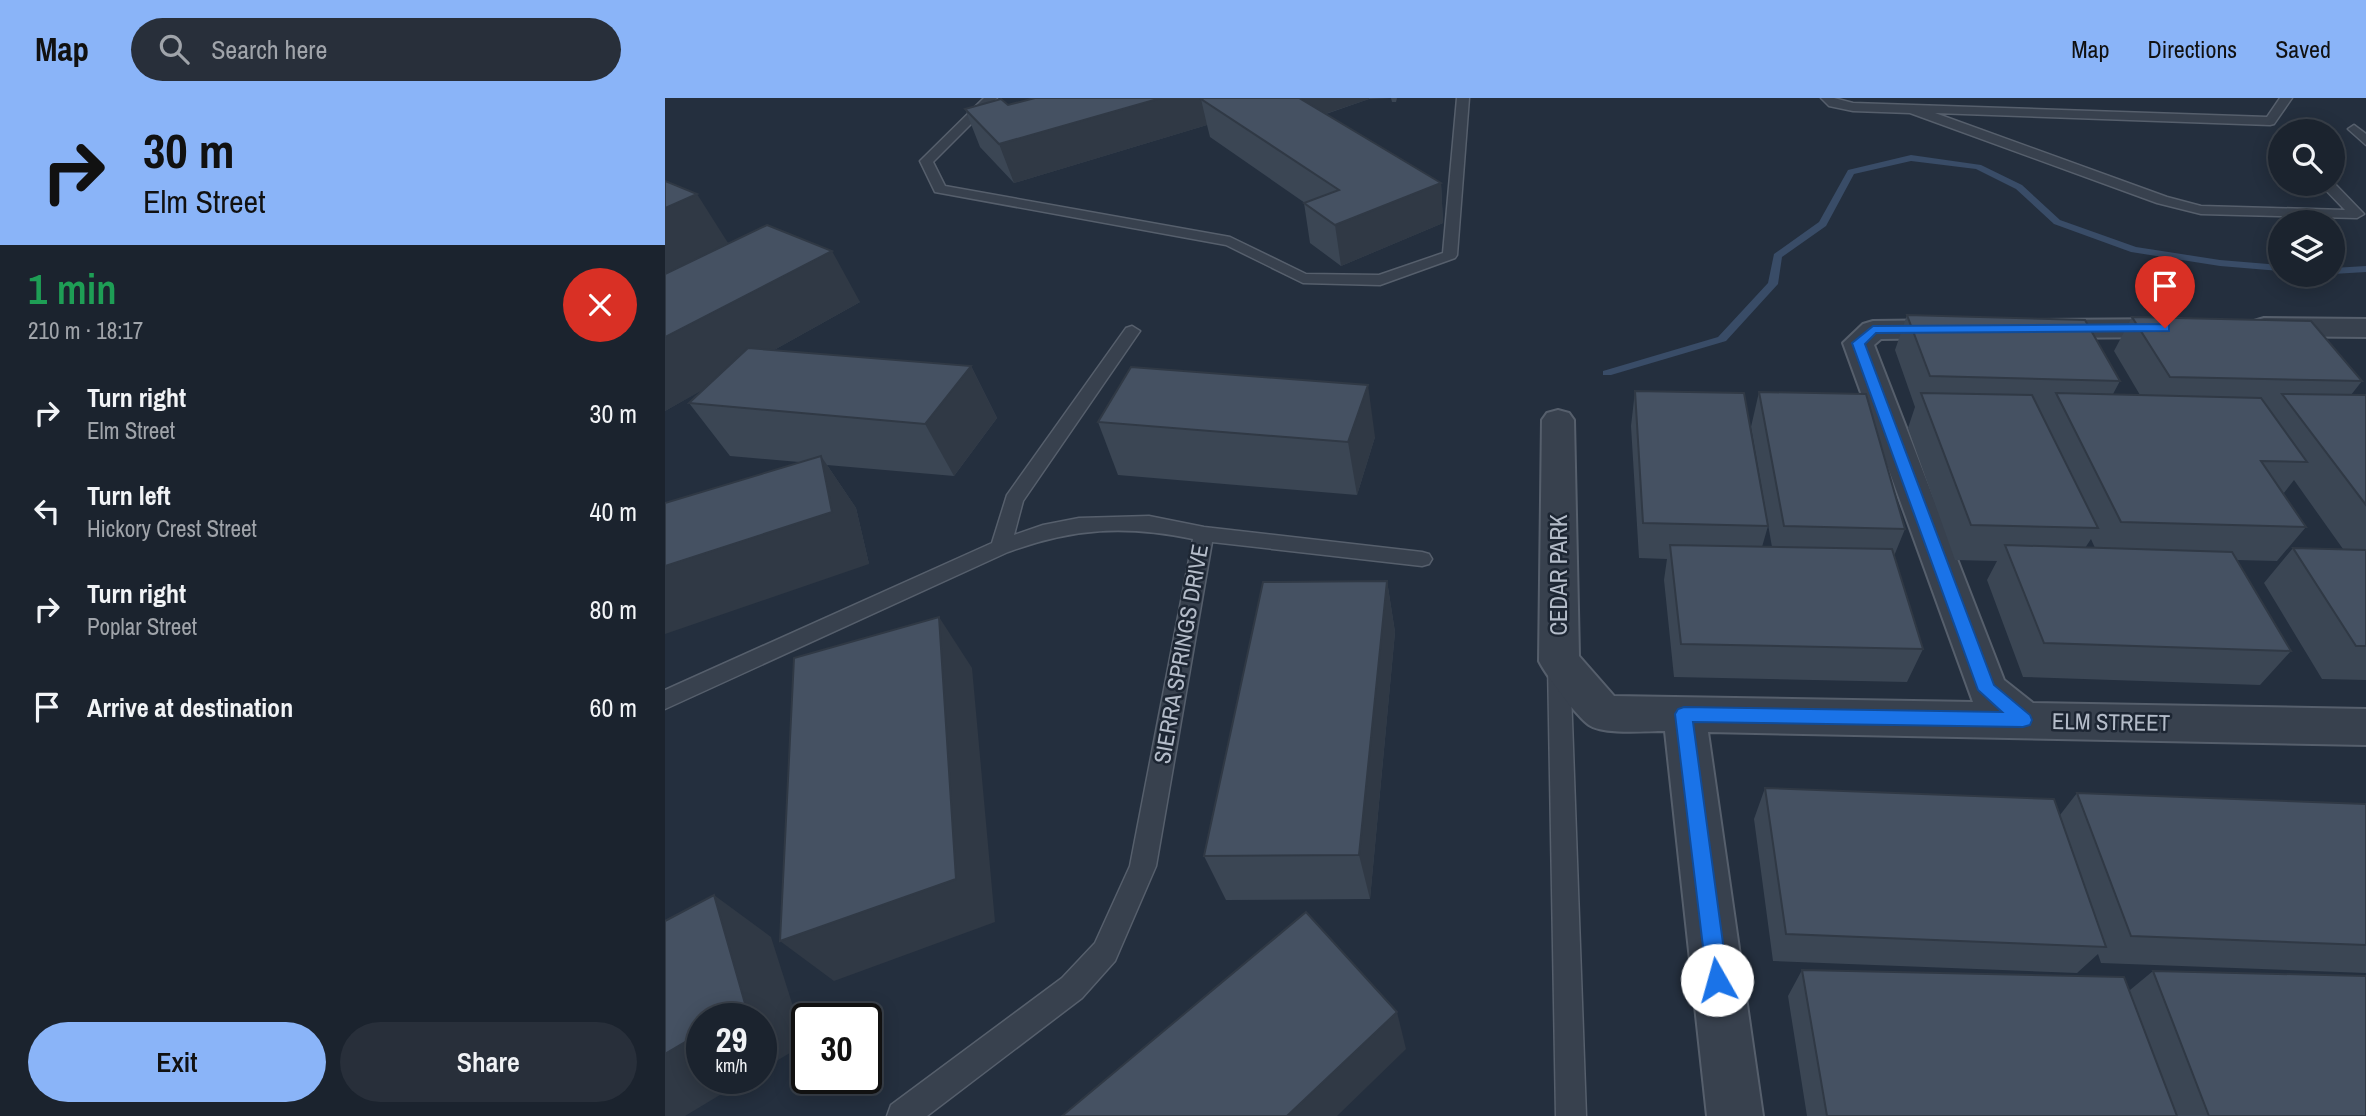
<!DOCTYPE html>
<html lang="en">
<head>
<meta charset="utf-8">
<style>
	body { margin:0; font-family:"Archivo Narrow",sans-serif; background:#282f3a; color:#f1f3f6; height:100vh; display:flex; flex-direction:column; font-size:26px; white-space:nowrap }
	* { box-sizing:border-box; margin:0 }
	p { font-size:23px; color:#a0a4aa }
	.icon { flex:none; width:38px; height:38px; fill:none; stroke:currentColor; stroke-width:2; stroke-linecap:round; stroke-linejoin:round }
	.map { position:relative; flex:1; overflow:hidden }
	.sheet { display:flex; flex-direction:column; background:#1b232e; width:665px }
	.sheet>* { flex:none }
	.hud { background:#8ab4f8; color:#111; overflow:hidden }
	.buttons { position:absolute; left:1603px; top:21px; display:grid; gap:14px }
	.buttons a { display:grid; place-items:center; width:77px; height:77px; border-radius:50%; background:#1b232e; box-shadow:0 4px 18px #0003,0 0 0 2px #39404a; font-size:35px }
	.speed { position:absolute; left:21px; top:905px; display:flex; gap:14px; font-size:35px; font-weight:700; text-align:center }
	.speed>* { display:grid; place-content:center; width:91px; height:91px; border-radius:50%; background:#1b232e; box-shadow:0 4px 18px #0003,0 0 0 2px #39404a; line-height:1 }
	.speed small { font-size:18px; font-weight:400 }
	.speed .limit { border:4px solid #111; border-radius:10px; background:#fff; color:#111 }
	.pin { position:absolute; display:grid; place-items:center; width:60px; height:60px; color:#fff; margin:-72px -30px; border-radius:50% 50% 50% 0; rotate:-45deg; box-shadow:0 0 7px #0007 }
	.pin .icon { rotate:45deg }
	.me { position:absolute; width:77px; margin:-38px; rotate:353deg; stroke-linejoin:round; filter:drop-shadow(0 0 5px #0008) }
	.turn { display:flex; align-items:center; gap:24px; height:147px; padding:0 28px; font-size:32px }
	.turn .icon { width:91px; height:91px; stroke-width:2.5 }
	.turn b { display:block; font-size:49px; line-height:60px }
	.round { display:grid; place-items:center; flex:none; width:74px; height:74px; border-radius:37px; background:#282f3a }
	.overview { display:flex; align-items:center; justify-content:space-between; height:119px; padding:0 28px }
	h1 { font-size:42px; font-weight:600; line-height:52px; color:#1e9e55 }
	.cta { display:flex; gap:14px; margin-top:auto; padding:14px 28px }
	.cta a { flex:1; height:80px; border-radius:42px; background:#8ab4f8; color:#111; font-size:28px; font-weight:600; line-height:80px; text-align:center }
	.cta a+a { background:#282f3a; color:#f1f3f6 }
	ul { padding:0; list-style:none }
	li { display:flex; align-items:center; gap:21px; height:98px; padding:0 28px }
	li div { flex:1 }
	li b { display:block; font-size:26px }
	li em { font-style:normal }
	header { display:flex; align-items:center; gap:42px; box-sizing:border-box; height:98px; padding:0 35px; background:#8ab4f8; color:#111 }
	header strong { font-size:33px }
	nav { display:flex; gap:38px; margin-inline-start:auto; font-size:24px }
	.search { width:490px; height:63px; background:#282f3a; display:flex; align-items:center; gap:18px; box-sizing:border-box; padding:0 24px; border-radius:38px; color:#a0a4aa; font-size:26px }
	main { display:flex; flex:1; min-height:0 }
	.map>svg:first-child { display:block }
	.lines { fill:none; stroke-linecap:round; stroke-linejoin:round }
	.stream { fill:#394c67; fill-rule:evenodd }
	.lane-casing { stroke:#565f6c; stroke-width:3 }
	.street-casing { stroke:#565f6c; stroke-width:4 }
	.lane { fill:#38414e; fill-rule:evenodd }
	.street { fill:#38414e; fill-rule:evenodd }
	.wall { fill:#3b4654; fill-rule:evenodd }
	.shaded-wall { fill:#303945 }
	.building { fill:#455162; stroke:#303945; stroke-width:2 }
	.route { fill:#1a73e8; stroke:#114b97; stroke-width:2 }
	.labels { text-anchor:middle; stroke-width:5; stroke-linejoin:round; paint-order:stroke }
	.street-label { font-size:23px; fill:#b4bcc9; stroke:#1d2633 }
</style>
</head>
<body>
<header>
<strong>Map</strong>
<div class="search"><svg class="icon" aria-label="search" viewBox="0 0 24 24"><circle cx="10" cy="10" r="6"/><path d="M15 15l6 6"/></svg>Search here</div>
<nav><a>Map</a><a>Directions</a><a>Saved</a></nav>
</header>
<main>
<section class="sheet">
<div class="hud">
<div class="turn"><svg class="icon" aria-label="right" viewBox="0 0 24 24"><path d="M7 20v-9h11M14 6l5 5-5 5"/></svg><div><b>30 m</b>Elm Street</div></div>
</div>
<div class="overview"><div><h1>1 min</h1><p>210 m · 18:17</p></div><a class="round" style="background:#d93025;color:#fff"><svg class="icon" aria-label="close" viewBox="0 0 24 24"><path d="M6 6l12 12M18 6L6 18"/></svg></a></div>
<ul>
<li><svg class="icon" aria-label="right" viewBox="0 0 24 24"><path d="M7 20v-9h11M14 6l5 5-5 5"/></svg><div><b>Turn right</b><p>Elm Street</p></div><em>30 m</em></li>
<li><svg class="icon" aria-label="left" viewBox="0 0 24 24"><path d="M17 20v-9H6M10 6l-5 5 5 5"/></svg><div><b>Turn left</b><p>Hickory Crest Street</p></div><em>40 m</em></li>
<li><svg class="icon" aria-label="right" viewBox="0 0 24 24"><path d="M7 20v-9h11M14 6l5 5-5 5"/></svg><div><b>Turn right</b><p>Poplar Street</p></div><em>80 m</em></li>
<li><svg class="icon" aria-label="arrive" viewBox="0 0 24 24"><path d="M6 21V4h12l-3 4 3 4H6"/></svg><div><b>Arrive at destination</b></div><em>60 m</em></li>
</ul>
<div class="cta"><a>Exit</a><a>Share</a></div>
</section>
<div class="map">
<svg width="1701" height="1018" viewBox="0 0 1701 1018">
	<rect width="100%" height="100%" fill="#242f3e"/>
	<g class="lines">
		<g class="stream">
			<polygon points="1246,57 1316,67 1357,87 1395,122 1471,149 1555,162 1615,167 1615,173 1555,168 1466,154 1389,126 1351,91 1311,71 1246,63 1189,76 1161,128 1117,159 1113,186 1061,243 946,277 938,277 938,273 1053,239 1103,185 1109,156 1154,124 1183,72"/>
			<polygon points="1701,168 1701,174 1668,176 1668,170"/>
		</g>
		<defs>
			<g id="lane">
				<polygon points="319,0 332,0 268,64 280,88 565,139 641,176 714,177 778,155 792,0 804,0 792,157 790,160 715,187 638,185 561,147 270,94 255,63"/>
				<polygon points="1156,0 1169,0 1188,5 1602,19 1615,0 1627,0 1609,26 1605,27 1270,15 1502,99 1536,108 1680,112 1655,86 1668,84 1699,116 1692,120 1536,116 1492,105 1245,15 1188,13 1164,8"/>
				<polygon points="1689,27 1701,36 1701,47 1683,31"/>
				<path d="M 467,228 L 475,233 L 358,403 L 349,437 L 378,427 L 414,420 L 484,418 L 539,429 L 757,454 L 764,456 L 767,461 L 764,466 L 757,468 L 547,444 L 491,768 L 450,863 L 417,900 L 262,1018 L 222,1018 L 226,1007 L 397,880 L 430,845 L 465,768 L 528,441 C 460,427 409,430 343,454 L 0,611 L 0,592 L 327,445 L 342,397 L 461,230 Z"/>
				<polygon points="894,556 902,559 905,565 921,1018 891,1018 883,565 886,559"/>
			</g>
			<g id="street">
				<polygon points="1599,220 1701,221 1701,239 1599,238 1589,235 1584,229 1589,223"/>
				<polygon points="1514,221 1524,224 1529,230 1524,236 1514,239 1372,240 1362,237 1357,231 1362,225 1372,222"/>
				<path d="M 1290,222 L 1300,225 L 1305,231 L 1300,237 L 1290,240 L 1216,241 L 1209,247 L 1339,582 L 1368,605 L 1701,611 L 1701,647 L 1043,634 L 1098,1018 L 1042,1018 L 1000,633 C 981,633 939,637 924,627 C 912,619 881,577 874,563 L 877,322 L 882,315 L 893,312 L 904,315 L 909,322 L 914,558 L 949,598 L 1308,604 L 1178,245 L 1198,226 L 1208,223 Z"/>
			</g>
		</defs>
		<use href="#lane" class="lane-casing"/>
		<use href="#street" class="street-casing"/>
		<use href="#lane" class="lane"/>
		<use href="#street" class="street"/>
	</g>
	<g class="wall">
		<polygon points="370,0 732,0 731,4 727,4 726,0 704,1 661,16 776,85 778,125 676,168 645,145 639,105 640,105 545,39 542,27 349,85 315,49 300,11 343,7"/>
		<polygon points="0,83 63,145 195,204 109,252 306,268 332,320 289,378 162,367 191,410 204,466 134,364 65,358 24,305 40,290 0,313"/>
		<path d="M 1242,217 L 1455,283 L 1448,296 L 1475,297 L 1449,253 L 1467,219 L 1697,283 L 1686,297 L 1701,297 L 1701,582 L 1657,581 L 1599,485 L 1628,450 L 1678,451 L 1629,382 L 1618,396 L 1641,429 L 1612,463 L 1572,462 L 1626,553 L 1595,587 L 1358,579 L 1322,482 L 1332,463 L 1290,462 L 1243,330 L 1250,309 L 1230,252 ZM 1426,441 L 1430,450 L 1420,450 Z"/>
		<polygon points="970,293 1103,428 1097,449 1107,449 1086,329 1094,294 1240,431 1229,458 1258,551 1242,584 1009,579 999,482 1002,461 974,460 966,328"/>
		<polygon points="433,324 710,339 692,397 453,377"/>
		<polygon points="722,483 730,534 705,801 561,802 539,758"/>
		<polygon points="1100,690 1395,717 1412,695 1701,706 1701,875 1436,865 1433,856 1412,875 1108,863 1089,721"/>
		<polygon points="1137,872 1465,892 1488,873 1701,1018 1142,1018 1123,898"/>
	</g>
	<g class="shaded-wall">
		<polygon points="496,0 561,0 536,1 542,27 349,85 334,46"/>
		<polygon points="620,0 704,0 704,1 624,28"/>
		<polygon points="776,85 778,125 676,168 670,127"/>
		<polygon points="32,96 63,145 0,176 0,110"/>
		<polygon points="167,153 195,204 0,313 0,239"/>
		<polygon points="306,268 332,320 289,378 260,326"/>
		<polygon points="703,287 710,339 692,397 683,344"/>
		<polygon points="156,358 191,410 204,466 0,536 0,468"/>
		<polygon points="722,483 730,534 705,801 694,757"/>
		<polygon points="274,519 307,570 330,824 169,883 115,843"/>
		<polygon points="49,797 106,839 140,946 96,972 96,920 61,920"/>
		<polygon points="732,914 741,951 672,1018 622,1018"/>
		<polygon points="37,934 37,980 83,980 20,1018 0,1018 0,956"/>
	</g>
	<g class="building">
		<polygon points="370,0 496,0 334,46 300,11 336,1 343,7"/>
		<polygon points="539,0 634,0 776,85 670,127 639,105 674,92 536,1"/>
		<polygon points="0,83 32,96 0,110"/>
		<polygon points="102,127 167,153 0,239 0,176"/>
		<polygon points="1242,217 1420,222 1455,283 1265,278"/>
		<polygon points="1467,219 1646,223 1697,283 1505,279"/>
		<polygon points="83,250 306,268 260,326 24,305"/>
		<polygon points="466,269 703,287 683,344 433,324"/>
		<polygon points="970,293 1079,295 1103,428 978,425"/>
		<polygon points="1094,294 1201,296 1240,431 1119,428"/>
		<polygon points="1256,295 1367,297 1433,430 1306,427"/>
		<polygon points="1391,295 1596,300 1642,364 1596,363 1641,429 1456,424"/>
		<polygon points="1617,296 1701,297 1701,407"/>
		<polygon points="156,358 167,414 0,468 0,405"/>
		<polygon points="1005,447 1227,451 1258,551 1016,546"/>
		<polygon points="1340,447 1567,454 1626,553 1379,545"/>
		<polygon points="1628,450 1701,452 1701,548 1691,548"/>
		<polygon points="722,483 694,757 539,758 598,484"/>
		<polygon points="274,519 291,781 115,843 129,560"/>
		<polygon points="1100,690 1389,701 1441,849 1121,836"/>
		<polygon points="1412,695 1701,706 1701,847 1466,838"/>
		<polygon points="49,797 81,909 61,920 37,920 37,934 0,956 0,823"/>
		<polygon points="641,814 732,914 622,1018 397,1018"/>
		<polygon points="1137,872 1459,879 1512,1018 1162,1018"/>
		<polygon points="1488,873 1701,878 1701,1018 1544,1018"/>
	</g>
	<polygon class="route" points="1500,226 1504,227 1504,233 1211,235 1200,246 1329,587 1365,617 1367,622 1365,627 1358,629 1028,624 1063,882 1060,889 1052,892 1045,889 1042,882 1010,616 1013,611 1019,609 1337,614 1313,592 1187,245 1208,228"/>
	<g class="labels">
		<g class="street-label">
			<text transform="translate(894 477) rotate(-90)" y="8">CEDAR PARK</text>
			<text transform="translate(516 556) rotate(-80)" y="8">SIERRA SPRINGS DRIVE</text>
			<text transform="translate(1446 624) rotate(1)" y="8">ELM STREET</text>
		</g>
	</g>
</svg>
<div class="buttons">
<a><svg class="icon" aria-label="search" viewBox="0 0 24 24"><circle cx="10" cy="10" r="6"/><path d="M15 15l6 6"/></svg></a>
<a><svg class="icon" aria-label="layers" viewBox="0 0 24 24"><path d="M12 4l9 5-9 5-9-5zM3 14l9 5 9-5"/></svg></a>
</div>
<div class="speed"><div>29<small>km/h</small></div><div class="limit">30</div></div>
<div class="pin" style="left:1500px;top:230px;background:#d93025"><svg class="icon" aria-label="arrive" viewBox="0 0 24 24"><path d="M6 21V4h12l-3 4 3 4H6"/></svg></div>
<svg class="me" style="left:1052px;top:882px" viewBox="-20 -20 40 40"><circle r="19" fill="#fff"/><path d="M0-13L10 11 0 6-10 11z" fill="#1a73e8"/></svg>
</div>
</main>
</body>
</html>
